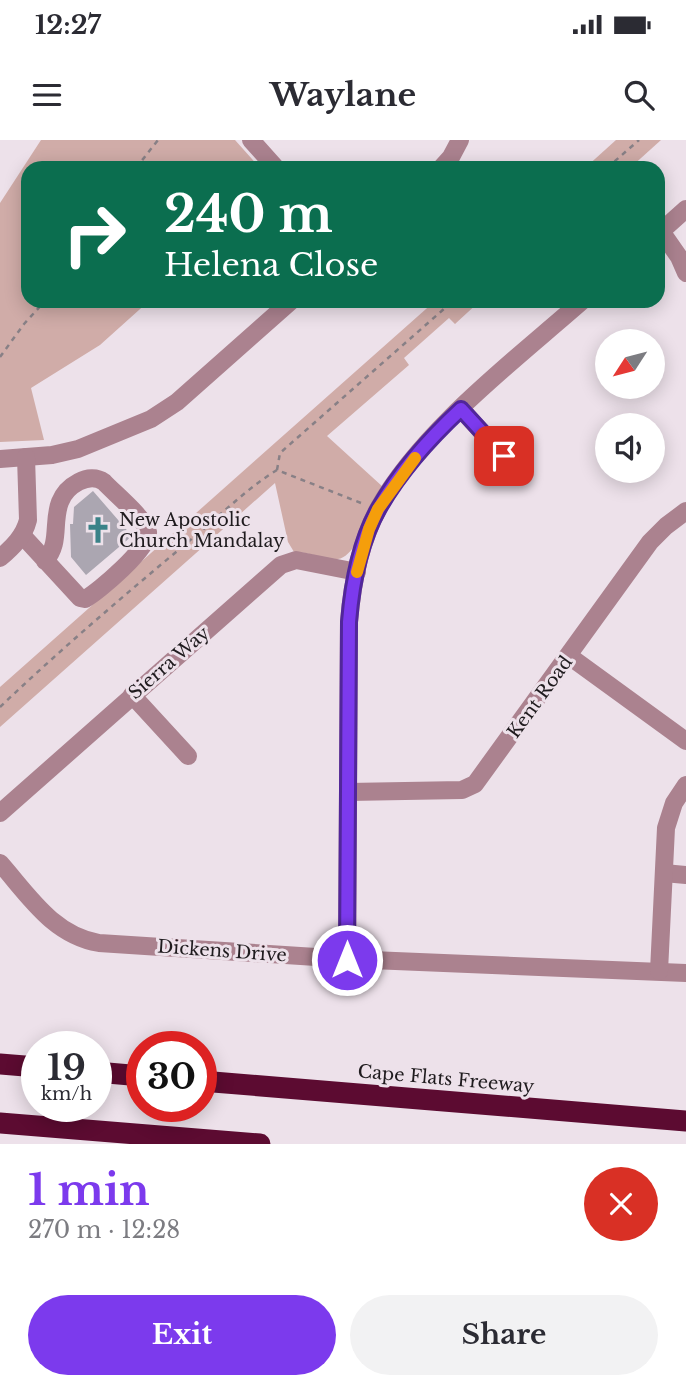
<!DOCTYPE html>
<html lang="en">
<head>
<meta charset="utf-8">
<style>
	body { margin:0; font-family:"Libre Baskerville",serif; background:#f2f2f3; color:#2b2b33; height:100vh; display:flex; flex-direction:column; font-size:26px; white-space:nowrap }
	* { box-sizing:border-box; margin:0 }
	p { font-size:23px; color:#7c7c81 }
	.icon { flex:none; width:38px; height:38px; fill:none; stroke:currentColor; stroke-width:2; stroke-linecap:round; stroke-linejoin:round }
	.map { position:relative; height:1004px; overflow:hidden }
	.side { display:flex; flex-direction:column; background:#fff; flex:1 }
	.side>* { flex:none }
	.banner { position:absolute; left:21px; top:21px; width:644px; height:147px; border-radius:21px; box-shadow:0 4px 18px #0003; background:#0b6e4f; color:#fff; overflow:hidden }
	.needle { width:46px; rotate:234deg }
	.buttons { position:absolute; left:595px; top:189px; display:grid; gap:14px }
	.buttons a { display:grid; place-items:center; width:70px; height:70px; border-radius:50%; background:#fff; box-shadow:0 4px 18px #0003; font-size:35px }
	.speed { position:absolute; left:21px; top:891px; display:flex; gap:14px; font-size:35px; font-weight:700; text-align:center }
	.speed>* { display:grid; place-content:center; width:91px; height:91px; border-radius:50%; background:#fff; box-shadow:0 4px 18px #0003; line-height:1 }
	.speed small { font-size:18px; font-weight:400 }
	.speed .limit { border:10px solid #d22; background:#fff; color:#111 }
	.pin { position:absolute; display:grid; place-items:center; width:60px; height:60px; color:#fff; margin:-30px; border-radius:14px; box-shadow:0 4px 10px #0006 }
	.me { position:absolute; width:77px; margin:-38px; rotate:0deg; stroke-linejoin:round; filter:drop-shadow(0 0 5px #0008) }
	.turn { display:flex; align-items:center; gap:24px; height:147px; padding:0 28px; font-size:32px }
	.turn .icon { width:91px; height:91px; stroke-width:2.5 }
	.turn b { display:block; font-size:49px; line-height:60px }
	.round { display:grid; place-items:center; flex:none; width:74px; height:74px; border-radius:37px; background:#f2f2f3 }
	.headline { display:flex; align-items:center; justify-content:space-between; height:119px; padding:0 28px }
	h1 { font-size:42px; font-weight:800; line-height:52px; color:#7c3aed }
	.cta { display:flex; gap:14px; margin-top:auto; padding:14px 28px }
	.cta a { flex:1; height:80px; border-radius:42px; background:#7c3aed; color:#fff; font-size:28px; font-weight:800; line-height:80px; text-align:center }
	.cta a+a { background:#f2f2f3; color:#2b2b33 }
	.status { display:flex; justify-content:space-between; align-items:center; height:49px; padding:0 35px; background:#fff; direction:ltr }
	.status svg { height:19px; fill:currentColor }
	header { display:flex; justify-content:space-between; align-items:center; height:91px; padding:0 28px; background:#fff; font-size:32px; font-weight:800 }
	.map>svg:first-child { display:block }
	.green { fill:#d0aca8 }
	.building { fill:#aba6b1 }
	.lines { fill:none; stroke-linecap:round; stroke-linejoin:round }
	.path { stroke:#888086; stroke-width:2.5; stroke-dasharray:5 5; stroke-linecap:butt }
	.minor { stroke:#ab828f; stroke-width:18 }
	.highway { stroke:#5c0b31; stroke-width:21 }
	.route-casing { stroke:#51269a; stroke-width:18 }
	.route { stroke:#7c3aed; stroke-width:12 }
	.slow { stroke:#f59e0b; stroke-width:12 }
	.labels { text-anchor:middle; stroke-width:6; stroke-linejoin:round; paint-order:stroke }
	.poi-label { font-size:18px; fill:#1f1b1e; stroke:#ede1ea; text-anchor:start }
	.street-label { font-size:18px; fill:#1f1b1e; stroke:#ede1ea }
</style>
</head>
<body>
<div class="status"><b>12:27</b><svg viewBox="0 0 49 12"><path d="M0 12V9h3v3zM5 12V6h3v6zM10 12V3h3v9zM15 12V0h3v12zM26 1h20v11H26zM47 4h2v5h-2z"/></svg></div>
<header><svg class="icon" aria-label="menu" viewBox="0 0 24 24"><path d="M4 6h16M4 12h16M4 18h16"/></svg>Waylane<svg class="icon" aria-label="search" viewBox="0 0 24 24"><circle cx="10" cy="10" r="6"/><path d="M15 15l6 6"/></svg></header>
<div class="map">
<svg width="686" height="1004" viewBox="0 0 686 1004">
	<rect width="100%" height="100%" fill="#ede1ea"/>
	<g class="green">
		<polygon points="41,0 235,0 260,28 28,28 28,161 149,161 100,205 31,248 44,300 0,302 0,63"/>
		<polygon points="616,0 661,0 630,28 585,28"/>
		<path d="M 435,161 L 480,161 L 455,184 L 449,178 L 404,218 L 409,225 L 327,296 L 383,347 C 375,364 357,417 338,419 C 325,420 310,412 294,412 L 288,402 L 275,343 L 0,587 L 0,547 Z"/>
	</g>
	<polygon class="building" points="93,351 132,396 86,435 71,417 70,384 73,384 74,367"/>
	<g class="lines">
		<g class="path">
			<polyline points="136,28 158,0"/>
			<polyline points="607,28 639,0"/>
			<polyline points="0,217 24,184 45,161"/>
			<polyline points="277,330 280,313 453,161"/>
			<path d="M 0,567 C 62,508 128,452 194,397 C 222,374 246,349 277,330 L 361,363"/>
		</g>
		<g class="minor">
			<polyline points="251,0 276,28"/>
			<polyline points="441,28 451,17 460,0"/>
			<polyline points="661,91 679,117 686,133"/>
			<polyline points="658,94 686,69"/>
			<polyline points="461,269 518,332"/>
			<polyline points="0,319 52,315 78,309 151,279 177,262 291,161"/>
			<path d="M 22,395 L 80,458 L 85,459 C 98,452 151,407 148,392 C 145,378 114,353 104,342 C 89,331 66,346 60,362 C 52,383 61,403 45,421"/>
			<path d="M 0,418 C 13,407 24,396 28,380 L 26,317"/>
			<polyline points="569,516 686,601"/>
			<polyline points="132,555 188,616"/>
			<polyline points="348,652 462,650 475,644 650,402 666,386 686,371"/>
			<polyline points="0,673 281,425 296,420 357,432"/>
			<path d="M 0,723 C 29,756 53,795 99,803 L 347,819 L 686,833"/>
			<polyline points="664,733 686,735"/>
			<path d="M 347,819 L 349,482 C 352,445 360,403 378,369 C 421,291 515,220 582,161"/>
			<polyline points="659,831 666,688 674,663 686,645"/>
		</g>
		<g class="highway">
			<polyline points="0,924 37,927"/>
			<polyline points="96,932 142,936"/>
			<polyline points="201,941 686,981"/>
			<polyline points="0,983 260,1004"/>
		</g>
	</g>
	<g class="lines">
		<defs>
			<path id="route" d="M 347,820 L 349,482 C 352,445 360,401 379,368 C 400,331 430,298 461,269 L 504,316"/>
		</defs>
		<use href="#route" class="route-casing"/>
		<use href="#route" class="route"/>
		<polyline class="slow" points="357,432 369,389 378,369 415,318"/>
	</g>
	<defs>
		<symbol id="church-bare" viewBox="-9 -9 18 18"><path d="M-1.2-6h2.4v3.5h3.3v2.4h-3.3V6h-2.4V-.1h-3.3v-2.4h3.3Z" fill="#3a8288" stroke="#ede1ea" stroke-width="2.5" paint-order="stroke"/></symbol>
	</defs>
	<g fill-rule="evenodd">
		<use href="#church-bare" x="79" y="371" width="38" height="38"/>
	</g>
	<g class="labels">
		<g class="poi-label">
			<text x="119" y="386">New Apostolic<tspan x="119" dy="21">Church Mandalay</tspan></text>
		</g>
		<g class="street-label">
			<text transform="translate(169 523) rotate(-41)" y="6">Sierra Way</text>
			<text transform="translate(540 557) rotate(-54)" y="6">Kent Road</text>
			<text transform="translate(222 811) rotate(4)" y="6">Dickens Drive</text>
			<text transform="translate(446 939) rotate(5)" y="6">Cape Flats Freeway</text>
		</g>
	</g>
</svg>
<div class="buttons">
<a><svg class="needle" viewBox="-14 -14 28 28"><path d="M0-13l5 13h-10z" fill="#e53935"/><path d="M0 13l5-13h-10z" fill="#7c7c81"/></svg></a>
<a><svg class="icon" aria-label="sound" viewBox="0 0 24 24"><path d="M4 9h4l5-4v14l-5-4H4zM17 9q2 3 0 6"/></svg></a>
</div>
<div class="speed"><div>19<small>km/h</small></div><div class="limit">30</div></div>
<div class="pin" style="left:504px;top:316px;background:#d93025"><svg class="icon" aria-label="arrive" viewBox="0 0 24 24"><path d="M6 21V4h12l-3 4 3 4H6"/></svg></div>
<svg class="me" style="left:347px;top:820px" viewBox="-20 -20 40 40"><circle r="17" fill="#7c3aed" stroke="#fff" stroke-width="3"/><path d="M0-11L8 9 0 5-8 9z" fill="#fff"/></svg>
<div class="banner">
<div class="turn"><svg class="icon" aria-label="right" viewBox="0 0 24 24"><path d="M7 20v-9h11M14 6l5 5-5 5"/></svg><div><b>240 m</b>Helena Close</div></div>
</div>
</div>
<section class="side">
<div class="headline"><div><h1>1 min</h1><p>270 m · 12:28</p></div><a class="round" style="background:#d93025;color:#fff"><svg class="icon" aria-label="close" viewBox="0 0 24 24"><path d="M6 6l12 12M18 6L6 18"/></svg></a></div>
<div class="cta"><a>Exit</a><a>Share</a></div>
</section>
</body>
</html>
